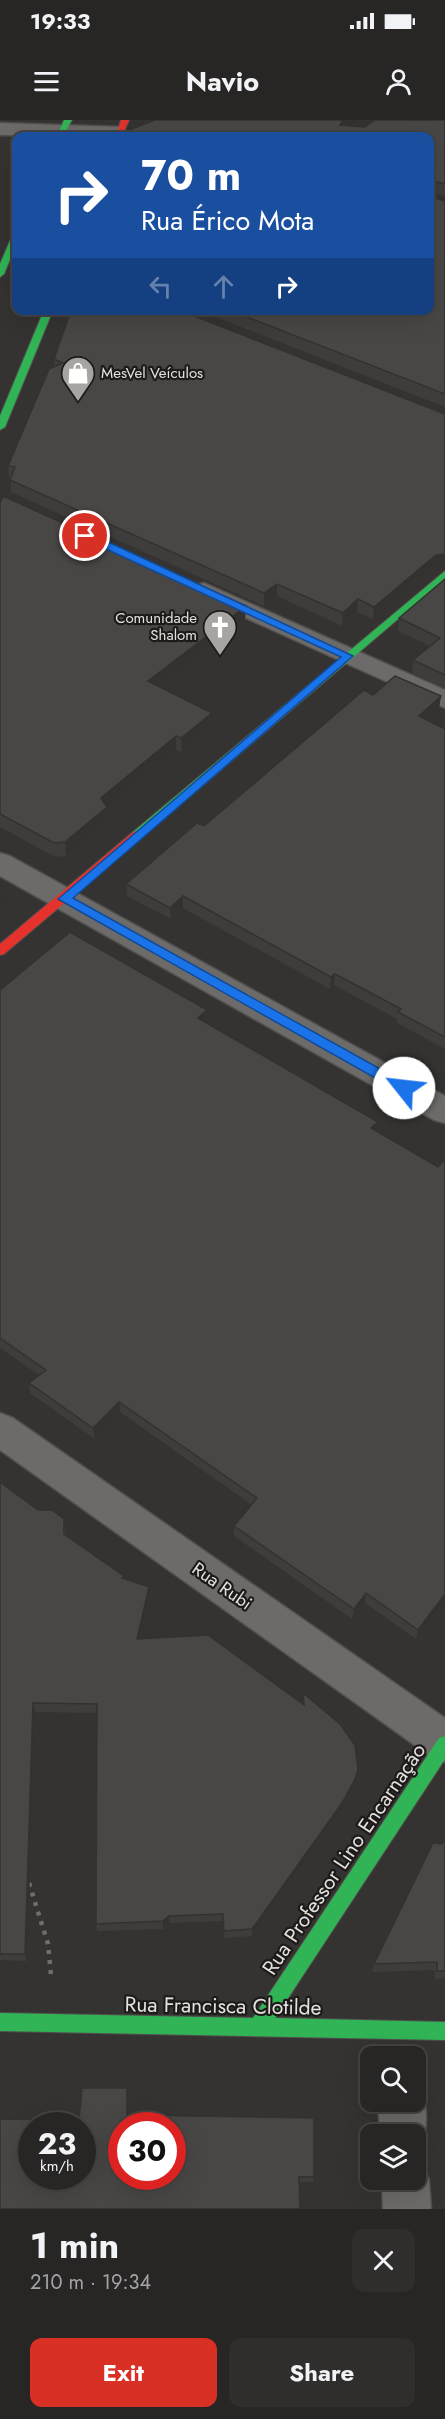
<!DOCTYPE html>
<html lang="en">
<head>
<meta charset="utf-8">
<style>
	body { margin:0; font-family:Jost,sans-serif; background:#302e2d; color:#f1f3f6; height:100vh; display:flex; flex-direction:column; font-size:22px; white-space:nowrap }
	* { box-sizing:border-box; margin:0 }
	p { font-size:20px; color:#a5a5a7 }
	.icon { flex:none; width:33px; height:33px; fill:none; stroke:currentColor; stroke-width:2; stroke-linecap:round; stroke-linejoin:round }
	.map { position:relative; height:2089px; overflow:hidden }
	.drawer { display:flex; flex-direction:column; background:#282625; flex:1 }
	.drawer>* { flex:none }
	.banner { position:absolute; left:12px; top:12px; width:422px; height:183px; border-radius:12px; box-shadow:0 6px 24px #0002,0 0 0 2px #444342; background:#1a4fa0; color:#fff; overflow:hidden }
	.controls { position:absolute; left:360px; top:1926px; display:grid; gap:12px }
	.controls a { display:grid; place-items:center; width:66px; height:66px; border-radius:12px; background:#282625; box-shadow:0 6px 24px #0002,0 0 0 2px #444342; font-size:30px }
	.speed { position:absolute; left:18px; top:1992px; display:flex; gap:12px; font-size:30px; font-weight:700; text-align:center }
	.speed>* { display:grid; place-content:center; width:78px; height:78px; border-radius:50%; background:#282625; box-shadow:0 6px 24px #0002,0 0 0 2px #444342; line-height:1 }
	.speed small { font-size:15px; font-weight:400 }
	.speed .limit { border:9px solid #d22; background:#fff; color:#111 }
	.pin { position:absolute; display:grid; place-items:center; width:51px; height:51px; color:#fff; margin:-26px; border:3px solid #fff; border-radius:50%; box-shadow:0 2px 6px #0007 }
	.me { position:absolute; width:66px; margin:-33px; rotate:299deg; stroke-linejoin:round; filter:drop-shadow(0 0 4px #0008) }
	.turn { display:flex; align-items:center; gap:21px; height:126px; padding:0 30px; font-size:27px }
	.turn .icon { width:78px; height:78px; stroke-width:2.5 }
	.turn b { display:block; font-size:42px; line-height:51px }
	.lanes { display:flex; align-items:center; height:57px; padding:0 30px; background:#0003; justify-content:center; gap:30px; direction:ltr }
	.lanes .off { opacity:.35 }
	.round { display:grid; place-items:center; flex:none; width:63px; height:63px; border-radius:12px; background:#302e2d }
	.headline { display:flex; align-items:center; justify-content:space-between; height:102px; padding:0 30px }
	h1 { font-size:36px; font-weight:700; line-height:45px }
	.primary-button { display:flex; gap:12px; margin-top:auto; padding:12px 30px }
	.primary-button a { flex:1; height:69px; border-radius:12px; background:#d93025; color:#fff; font-size:24px; font-weight:700; line-height:69px; text-align:center }
	.primary-button a+a { background:#302e2d; color:#f1f3f6 }
	.status { display:flex; justify-content:space-between; align-items:center; height:42px; padding:0 30px; background:#282625; direction:ltr }
	.status svg { height:16px; fill:currentColor }
	header { display:flex; justify-content:space-between; align-items:center; height:78px; padding:0 30px; background:#282625; font-size:27px; font-weight:700 }
	.map>svg:first-child { display:block }
	.lines { fill:none; stroke-linecap:round; stroke-linejoin:round }
	.street-casing { stroke:#514f4d; stroke-width:3 }
	.fast-casing { stroke:#514f4d; stroke-width:2 }
	.jam-casing { stroke:#514f4d; stroke-width:2 }
	.path { stroke:#706e6d; stroke-width:4.5; stroke-dasharray:4 6; stroke-linecap:butt }
	.street { fill:#6d6b69; fill-rule:evenodd }
	.fast { fill:#30b455; fill-rule:evenodd }
	.jam { fill:#e5322d; fill-rule:evenodd }
	.wall { fill:#3f3d3c }
	.shaded-wall { fill:#333231 }
	.building { fill:#494746; stroke:#333231; stroke-width:1.5; fill-rule:evenodd }
	.route { fill:#1a73e8; stroke:#114b97; stroke-width:1.5 }
	.labels { text-anchor:middle; stroke-width:4.5; stroke-linejoin:round; paint-order:stroke }
	.far-poi-label { font-size:15px; fill:#e4e1de; stroke:#1d1b19; text-anchor:start }
	.street-label { font-size:18px; fill:#e4e1de; stroke:#1d1b19 }
	.near-street-label { font-size:21px; fill:#e4e1de; stroke:#1d1b19 }
</style>
</head>
<body>
<div class="status"><b>19:33</b><svg viewBox="0 0 49 12"><path d="M0 12V9h3v3zM5 12V6h3v6zM10 12V3h3v9zM15 12V0h3v12zM26 1h20v11H26zM47 4h2v5h-2z"/></svg></div>
<header><svg class="icon" aria-label="menu" viewBox="0 0 24 24"><path d="M4 6h16M4 12h16M4 18h16"/></svg>Navio<svg class="icon" aria-label="person" viewBox="0 0 24 24"><circle cx="12" cy="8" r="4"/><path d="M4 21q1-7 8-7t8 7"/></svg></header>
<div class="map">
<svg width="445" height="2089" viewBox="0 0 445 2089">
	<rect width="100%" height="100%" fill="#353331"/>
	<g class="lines">
		<defs>
			<g id="street">
				<polygon points="0,3 120,7 129,13 127,16 0,15"/>
				<polygon points="204,463 445,570 445,588 195,475 192,470 195,465"/>
				<polygon points="0,733 10,736 445,976 445,1003 434,1000 0,756"/>
				<polygon points="0,1293 13,1298 445,1598 445,1642 430,1636 0,1330"/>
				<path d="M 416,1965 C 430,1982 428,2011 419,2030 L 416,2032 L 416,2014 L 380,2014 L 378,1982 L 416,1982 Z"/>
				<polygon points="416,2041 422,2043 429,2060 431,2089 383,2089 382,2060 416,2060"/>
			</g>
			<g id="fast">
				<polygon points="64,0 72,0 63,16 57,16"/>
				<polygon points="13,114 16,114 16,125 4,154 0,157 0,144"/>
				<polygon points="44,190 53,190 5,307 0,310 0,296"/>
				<polygon points="445,451 445,459 141,718 133,718 131,715 133,712"/>
				<polygon points="445,1616 445,1639 275,1898 445,1902 445,1920 0,1911 0,1893 253,1898 439,1618"/>
			</g>
			<g id="jam">
				<polygon points="121,0 129,0 122,16 116,16"/>
				<polygon points="137,711 143,715 141,718 4,834 0,835 0,824 133,712"/>
			</g>
		</defs>
		<use href="#street" class="street-casing"/>
		<use href="#fast" class="fast-casing"/>
		<use href="#jam" class="jam-casing"/>
		<polyline class="path" points="29,1763 48,1824 51,1855"/>
		<use href="#street" class="street"/>
		<use href="#fast" class="fast"/>
		<use href="#jam" class="jam"/>
	</g>
	<g class="wall">
		<polygon points="155,0 360,0 350,6 365,7 445,0 445,76 429,72 429,16 116,16 116,15"/>
		<polygon points="445,81 445,287 198,190 429,190"/>
		<polygon points="71,190 435,447 373,499 357,492 342,506 277,476 264,486 11,372 11,358 9,358 8,346 54,247 54,239"/>
		<polygon points="0,383 246,486 245,499 159,567 212,593 212,607 182,632 176,630 107,687 108,700 66,736 55,737 0,707"/>
		<polygon points="445,459 445,568 412,553 413,540 430,526 398,511 399,498"/>
		<polygon points="373,575 441,576 439,588 426,600 445,609 445,929 397,903 397,899 334,865 330,869 183,788 171,799 127,776 126,764 204,706"/>
		<polygon points="0,870 207,890 207,902 206,903 377,1012 438,1047 445,1039 445,1481 416,1519 365,1483 352,1499 234,1416 234,1406 252,1385 120,1292 95,1319 30,1273 29,1263 39,1255 0,1228"/>
		<polygon points="0,1362 38,1390 64,1399 66,1415 124,1456 124,1459 149,1467 150,1477 140,1519 303,1584 303,1573 357,1659 354,1667 341,1691 252,1816 224,1818 223,1801 169,1803 163,1809 97,1811 96,1804 97,1593 35,1592 27,1841 0,1840"/>
		<polygon points="445,1718 445,1858 435,1859 435,1850 372,1852 374,1844"/>
		<polygon points="128,1974 128,1995 314,2057 313,2062 299,2062 79,2000"/>
	</g>
	<g class="shaded-wall">
		<polygon points="343,0 360,0 343,10 340,5"/>
		<polygon points="445,434 445,445 435,447 373,499 374,487 436,435"/>
		<polygon points="277,464 277,476 264,486 264,473"/>
		<polygon points="358,479 357,492 342,506 343,493"/>
		<polygon points="246,486 245,499 149,575 148,561"/>
		<polygon points="441,576 439,588 417,608 419,596"/>
		<polygon points="212,593 212,607 182,632 181,618"/>
		<polygon points="176,616 176,630 107,687 108,700 66,736 65,722 101,678"/>
		<polygon points="4,770 6,787 0,791 0,773"/>
		<polygon points="183,776 183,788 171,799 170,788"/>
		<polygon points="335,854 334,865 330,869 331,857"/>
		<polygon points="207,890 207,902 198,910 198,898"/>
		<polygon points="378,1002 377,1013 371,1008"/>
		<polygon points="119,1282 120,1292 95,1319 93,1308"/>
		<polygon points="149,1467 150,1477 138,1529 137,1519"/>
		<polygon points="366,1473 365,1483 352,1499 354,1489"/>
		<polygon points="445,1474 445,1481 416,1519 418,1510"/>
		<polygon points="33,1583 35,1592 27,1841 25,1834"/>
		<polygon points="358,1650 357,1659 354,1667 341,1691 252,1816 252,1809"/>
		<polygon points="169,1796 169,1803 163,1809 163,1801"/>
		<polygon points="127,1968 128,1974 128,2000 127,1995"/>
	</g>
	<g class="building">
		<polygon points="155,0 343,0 340,5 365,7 375,0 445,0 445,64 429,60 429,16 118,16 116,15"/>
		<polygon points="429,76 445,81 445,274 229,190 429,190"/>
		<polygon points="71,190 179,190 445,294 445,434 436,435 374,487 358,479 343,493 277,464 264,473 10,360 15,347 8,346 49,249 63,243 54,239"/>
		<polygon points="3,376 246,486 148,561 212,593 181,618 176,616 101,678 107,687 65,722 54,723 0,694 0,383"/>
		<polygon points="445,459 445,555 413,540 440,518 399,498"/>
		<polygon points="395,556 441,576 419,596 445,609 445,917 398,892 401,889 335,854 331,857 183,776 170,788 126,764 197,703 204,706 364,570 373,575"/>
		<polygon points="70,812 207,890 198,898 378,1002 371,1008 438,1047 445,1039 445,1474 418,1510 366,1473 354,1489 234,1406 257,1378 119,1282 93,1308 29,1263 46,1250 0,1218 0,870"/>
		<polygon points="0,1362 38,1390 52,1390 64,1399 64,1414 124,1456 122,1458 149,1467 137,1519 208,1515 304,1585 303,1573 340,1604 355,1625 358,1650 355,1659 342,1683 252,1809 224,1811 223,1794 169,1796 163,1801 96,1804 97,1584 33,1583 25,1834 0,1834"/>
		<polygon points="445,1718 445,1851 437,1851 437,1842 374,1844 433,1723 442,1724"/>
		<path d="M 82,1968 L 127,1968 L 127,1995 L 314,1998 L 314,2057 L 299,2057 L 300,2089 L 0,2089 L 0,1999 L 79,2000 ZM 32,2006 L 82,2006 L 82,2056 L 32,2056 ZM 122,2006 L 172,2006 L 172,2056 L 122,2056 Z"/>
	</g>
	<polygon class="route" points="82,413 89,413 353,536 73,778 409,965 409,972 400,972 58,779 341,537 82,418"/>
	<defs>
		<symbol id="shop-pin" viewBox="-11 -11 22 30"><path d="M0 17L-7.5 6A9.5 9.5 0 1 1 7.5 6Z" fill="#a7a4a1" stroke="#1d1b19"/><path d="M-5-2.5h2.3a2.7 3.5 0 0 1 5.4 0H5L5.5 6h-11ZM-1.5-2.5h3a1.5 2.3 0 0 0-3 0Z" fill="#fff"/></symbol>
		<symbol id="church-pin" viewBox="-11 -11 22 30"><path d="M0 17L-7.5 6A9.5 9.5 0 1 1 7.5 6Z" fill="#a7a4a1" stroke="#1d1b19"/><path d="M-1.2-6h2.4v3.5h3.3v2.4h-3.3V6h-2.4V-.1h-3.3v-2.4h3.3Z" fill="#fff"/></symbol>
	</defs>
	<g fill-rule="evenodd">
		<use href="#shop-pin" x="59" y="234" width="38" height="52"/>
		<use href="#church-pin" x="201" y="488" width="38" height="52"/>
	</g>
	<g class="labels">
		<g class="far-poi-label">
			<text x="101" y="258">MesVel Veículos</text>
			<text x="197" y="503" text-anchor="end">Comunidade<tspan x="197" dy="17">Shalom</tspan></text>
		</g>
		<g class="street-label">
			<text transform="translate(222 1466) rotate(35)" y="6">Rua Rubi</text>
		</g>
		<g class="near-street-label">
			<text transform="translate(344 1739) rotate(-56)" y="7">Rua Professor Lino Encarnação</text>
			<text transform="translate(223 1886) rotate(1)" y="7">Rua Francisca Clotilde</text>
		</g>
	</g>
</svg>
<div class="controls">
<a><svg class="icon" aria-label="search" viewBox="0 0 24 24"><circle cx="10" cy="10" r="6"/><path d="M15 15l6 6"/></svg></a>
<a><svg class="icon" aria-label="layers" viewBox="0 0 24 24"><path d="M12 4l9 5-9 5-9-5zM3 14l9 5 9-5"/></svg></a>
</div>
<div class="speed"><div>23<small>km/h</small></div><div class="limit">30</div></div>
<div class="pin" style="left:85px;top:416px;background:#d93025"><svg class="icon" aria-label="arrive" viewBox="0 0 24 24"><path d="M6 21V4h12l-3 4 3 4H6"/></svg></div>
<svg class="me" style="left:404px;top:968px" viewBox="-20 -20 40 40"><circle r="19" fill="#fff"/><path d="M0-13L10 11 0 6-10 11z" fill="#1a73e8"/></svg>
<div class="banner">
<div class="turn"><svg class="icon" aria-label="right" viewBox="0 0 24 24"><path d="M7 20v-9h11M14 6l5 5-5 5"/></svg><div><b>70 m</b>Rua Érico Mota</div></div>
<div class="lanes"><svg class="icon off" aria-label="left" viewBox="0 0 24 24"><path d="M17 20v-9H6M10 6l-5 5 5 5"/></svg><svg class="icon off" aria-label="ahead" viewBox="0 0 24 24"><path d="M12 20V5M6 11l6-6 6 6"/></svg><svg class="icon" aria-label="right" viewBox="0 0 24 24"><path d="M7 20v-9h11M14 6l5 5-5 5"/></svg></div>
</div>
</div>
<section class="drawer">
<div class="headline"><div><h1>1 min</h1><p>210 m · 19:34</p></div><a class="round"><svg class="icon" aria-label="close" viewBox="0 0 24 24"><path d="M6 6l12 12M18 6L6 18"/></svg></a></div>
<div class="primary-button"><a>Exit</a><a>Share</a></div>
</section>
</body>
</html>
